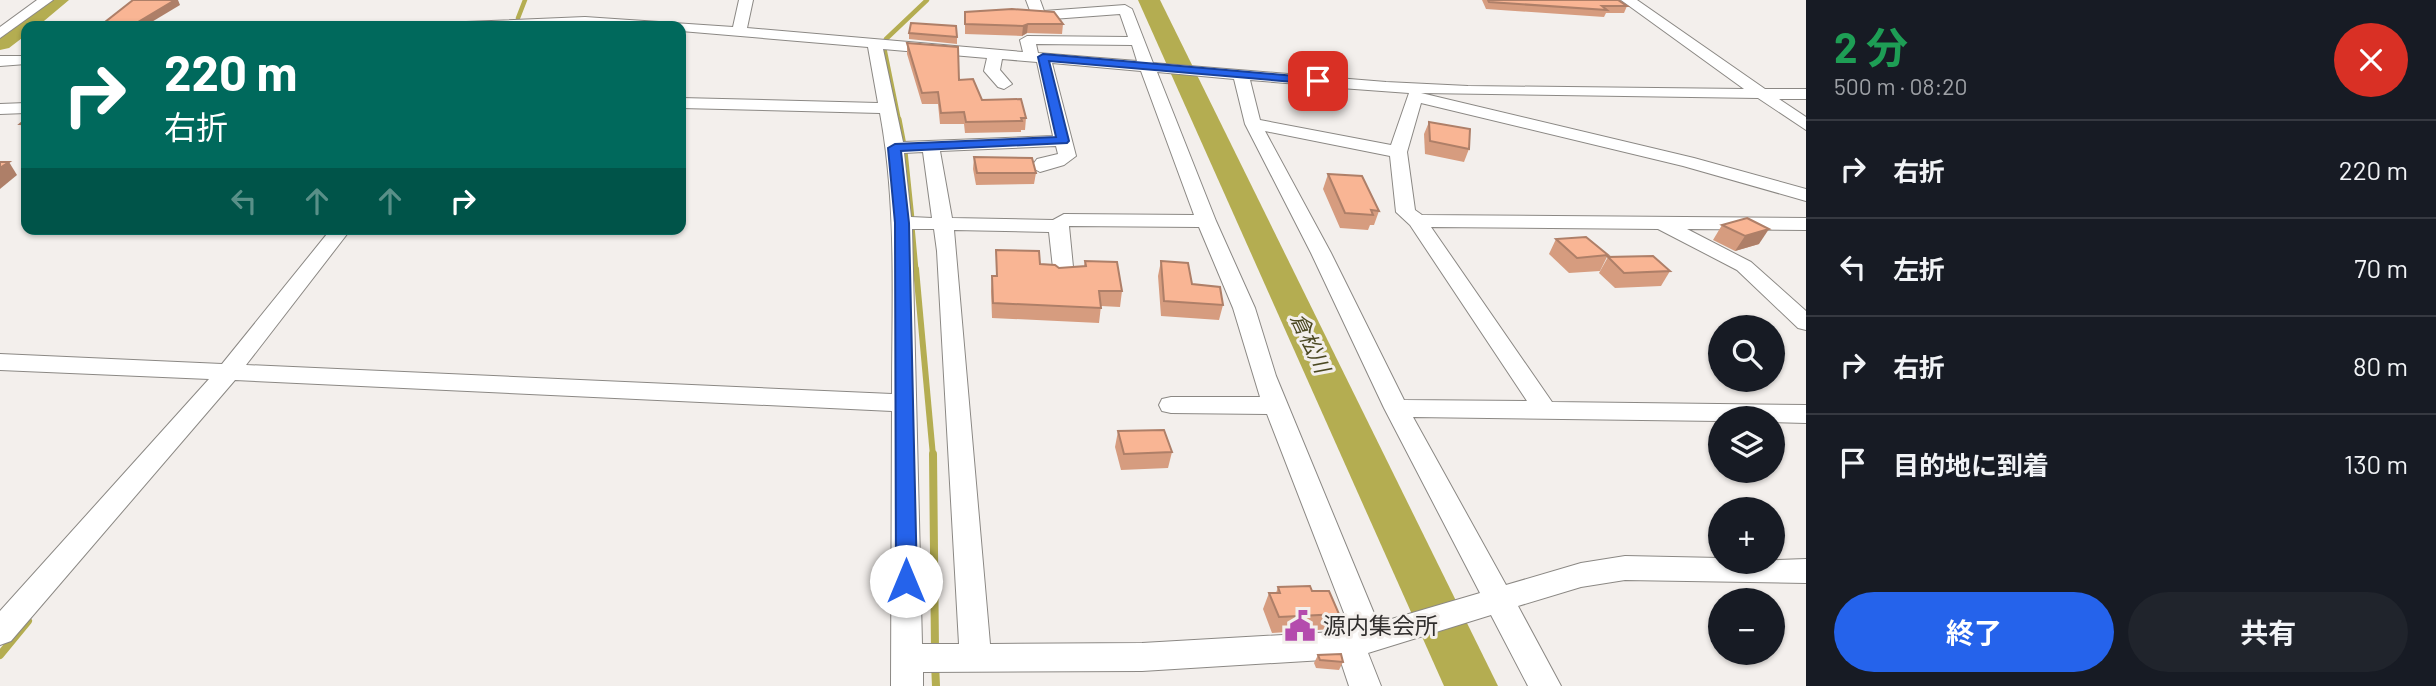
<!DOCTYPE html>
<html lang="ja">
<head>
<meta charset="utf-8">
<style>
	body { margin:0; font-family:Barlow,"Noto Sans JP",sans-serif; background:#20242c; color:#f1f3f6; height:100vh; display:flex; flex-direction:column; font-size:26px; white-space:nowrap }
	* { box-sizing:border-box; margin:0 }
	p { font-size:23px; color:#9ea1a6 }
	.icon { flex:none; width:38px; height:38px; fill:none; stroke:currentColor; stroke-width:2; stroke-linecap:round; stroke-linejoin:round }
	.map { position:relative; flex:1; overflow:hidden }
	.panel { display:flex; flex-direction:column; background:#171b24; width:630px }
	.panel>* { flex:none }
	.guide { position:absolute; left:21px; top:21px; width:665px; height:214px; border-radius:14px; box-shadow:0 2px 5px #0004; background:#00695c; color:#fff; overflow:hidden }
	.buttons { position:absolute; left:1708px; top:315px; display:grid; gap:14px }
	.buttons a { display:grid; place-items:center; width:77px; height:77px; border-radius:50%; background:#171b24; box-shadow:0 2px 5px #0004; font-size:35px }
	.pin { position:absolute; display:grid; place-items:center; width:60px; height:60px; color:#fff; margin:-30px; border-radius:14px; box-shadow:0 4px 10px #0006 }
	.me { position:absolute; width:77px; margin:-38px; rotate:0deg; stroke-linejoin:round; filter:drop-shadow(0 0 5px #0008) }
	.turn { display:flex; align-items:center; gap:24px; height:147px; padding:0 28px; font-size:32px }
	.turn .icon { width:91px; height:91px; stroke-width:2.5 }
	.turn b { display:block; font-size:49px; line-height:60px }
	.lanes { display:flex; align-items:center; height:66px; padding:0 28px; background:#0003; justify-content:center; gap:35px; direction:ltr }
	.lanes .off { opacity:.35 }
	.round { display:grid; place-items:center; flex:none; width:74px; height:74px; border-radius:37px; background:#20242c }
	.head { display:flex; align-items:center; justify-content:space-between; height:119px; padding:0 28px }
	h1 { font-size:42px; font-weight:700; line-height:52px; color:#1e9e55 }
	.cta { display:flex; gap:14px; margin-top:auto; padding:14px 28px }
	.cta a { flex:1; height:80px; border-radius:42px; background:#2563eb; color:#fff; font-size:28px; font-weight:700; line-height:80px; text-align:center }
	.cta a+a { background:#20242c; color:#f1f3f6 }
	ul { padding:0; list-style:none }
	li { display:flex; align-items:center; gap:21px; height:98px; padding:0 28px; border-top:2px solid #363941 }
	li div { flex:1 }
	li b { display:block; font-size:26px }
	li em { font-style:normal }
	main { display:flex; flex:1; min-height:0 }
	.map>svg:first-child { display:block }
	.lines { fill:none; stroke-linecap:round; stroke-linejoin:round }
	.stream-far3 { stroke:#b4ad51; stroke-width:4.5 }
	.stream-far2 { stroke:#b4ad51; stroke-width:5 }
	.stream-far1 { stroke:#b4ad51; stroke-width:6 }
	.stream { stroke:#b4ad51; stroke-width:8 }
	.river { fill:#b4ad51; fill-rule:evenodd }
	.minor-casing { stroke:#8b8884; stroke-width:2 }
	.minor { fill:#fff; fill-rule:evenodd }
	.wall { fill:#d69c7f }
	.shaded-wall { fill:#ae7f68 }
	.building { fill:#f9b594; stroke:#ae7f68; stroke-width:2 }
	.route { fill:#2563eb; stroke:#184099; stroke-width:2 }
	.labels { text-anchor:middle; stroke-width:6; stroke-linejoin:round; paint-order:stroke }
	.water-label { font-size:21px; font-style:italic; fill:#4b4821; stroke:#f3efec }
	.near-poi-label { font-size:23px; fill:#302e2d; stroke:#f3efec; text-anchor:start }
</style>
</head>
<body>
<main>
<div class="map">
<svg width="1806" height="686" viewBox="0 0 1806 686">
	<rect width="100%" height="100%" fill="#f3efec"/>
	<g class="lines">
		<g class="stream-far3">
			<polyline points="518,18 525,0"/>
			<polyline points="886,39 927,0"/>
			<polyline points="884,47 899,121"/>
		</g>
		<g class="stream-far2">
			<polyline points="899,119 904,145"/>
			<polyline points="905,151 912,219"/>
			<polyline points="912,226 916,270"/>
		</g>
		<polyline class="stream-far1" points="916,269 933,456"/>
		<g class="stream">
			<polyline points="933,454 935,649"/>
			<polyline points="0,655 28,621"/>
			<polyline points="935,663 936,686"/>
		</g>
		<g class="river">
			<polygon points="43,0 69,0 38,26 26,26 26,35 9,48 0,50 0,31"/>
			<polygon points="1138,0 1160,0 1498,686 1444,686"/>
		</g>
		<defs>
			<g id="minor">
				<polygon points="37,0 53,0 0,38 0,27"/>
				<path d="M 739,0 L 753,0 L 747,28 L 1023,52 L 1020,40 L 1027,36 L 1128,37 L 1120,14 L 1039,20 L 1032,16 L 1026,0 L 1040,0 L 1044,11 L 1125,5 L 1132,9 L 1153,63 L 1386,82 L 1468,86 L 1744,89 L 1621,0 L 1637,0 L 1765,89 L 1806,89 L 1806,99 L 1779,99 L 1806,117 L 1806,130 L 1758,98 L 1421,93 L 1694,158 L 1806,189 L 1806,201 L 1683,166 L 1421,103 L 1407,152 L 1415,210 L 1422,215 L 1806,218 L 1806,230 L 1687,229 L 1751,262 L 1806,311 L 1806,330 L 1798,328 L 1737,270 L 1658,229 L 1431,227 L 1552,402 L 1806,405 L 1806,423 L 1773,422 L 1773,418 L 1720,418 L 1720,421 L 1413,417 L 1506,585 L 1581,563 L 1625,556 L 1720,558 L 1720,562 L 1806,559 L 1806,583 L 1625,580 L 1581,587 L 1518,606 L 1561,686 L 1528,686 L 1491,615 L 1368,653 L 1381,686 L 1349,686 L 1340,659 L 1142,671 L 923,672 L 923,686 L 891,686 L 892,411 L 235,380 L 11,641 L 0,645 L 0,611 L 209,379 L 0,370 L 0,354 L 222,364 L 331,229 L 351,229 L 246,365 L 892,394 C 892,300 897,205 880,113 L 681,108 L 681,98 L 878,103 L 868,47 L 681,31 L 681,26 L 459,26 L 466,22 L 585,17 L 733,27 ZM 1036,44 L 1132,45 L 1137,61 L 1038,53 ZM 883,49 L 987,58 L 984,71 L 998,87 L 1004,89 L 1012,84 L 1000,70 L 1002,59 L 1037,62 L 1053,136 L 903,142 ZM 1052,63 L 1141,71 L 1194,215 L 1064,214 L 1053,220 L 952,218 L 940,151 L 1056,146 L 1058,154 L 1037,159 L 1031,167 L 1040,172 L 1064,165 L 1076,156 ZM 1157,72 L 1234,79 L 1245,124 L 1311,253 L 1384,408 L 1480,593 L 1378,623 L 1276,376 L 1255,308 L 1216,221 ZM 1250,80 L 1311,85 L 1316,105 L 1324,110 L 1332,105 L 1327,87 L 1409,93 L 1391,145 L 1260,120 ZM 1265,131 L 1390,156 L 1396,212 L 1410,225 L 1527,401 L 1404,400 L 1331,253 ZM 923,152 L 932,218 L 911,217 L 904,153 ZM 1069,226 L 1199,227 L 1233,308 L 1260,397 L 1171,397 L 1162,399 L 1159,405 L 1162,411 L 1171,413 L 1267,414 L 1351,631 L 1142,643 L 990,644 L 954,230 L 1049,232 L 1054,277 L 1057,281 L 1071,281 L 1074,277 ZM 912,229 L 934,229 L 937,251 L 959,644 L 922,644 Z"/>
				<polygon points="0,56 26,56 26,64 0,66"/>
				<polygon points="26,103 26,113 0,114 0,104"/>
			</g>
		</defs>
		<use href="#minor" class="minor-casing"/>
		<use href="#minor" class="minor"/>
	</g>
	<g class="wall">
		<polygon points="1482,0 1618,0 1627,6 1624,13 1606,13 1604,17 1486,9"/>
		<polygon points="965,12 1063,24 1062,34 1027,33 1022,36 965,34"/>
		<polygon points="909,33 957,37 957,44 909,39"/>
		<polygon points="907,43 959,80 982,100 1026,118 1025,130 1021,130 1021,132 965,133 964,124 940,124 938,104 922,104 907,54"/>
		<polygon points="1299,73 1318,93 1314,107 1298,105 1296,86"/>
		<polygon points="26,119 26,134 20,124"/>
		<polygon points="1429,122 1469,149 1464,162 1425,154 1424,134"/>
		<polygon points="974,157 1036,173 1034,184 976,185 973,169"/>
		<polygon points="1328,174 1379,211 1374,225 1370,225 1368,230 1340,228 1323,189"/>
		<polygon points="1722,225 1759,244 1735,251 1713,240"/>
		<polygon points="1556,239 1608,255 1600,271 1569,273 1549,254"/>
		<polygon points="996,250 1040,264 1059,268 1084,266 1085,261 1122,291 1120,307 1101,306 1099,323 992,318 991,291 992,276 996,276"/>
		<polygon points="1608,257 1670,271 1661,286 1615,288 1599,273"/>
		<polygon points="1161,261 1192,284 1223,305 1219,320 1161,316 1158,276"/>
		<polygon points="1118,431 1172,452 1168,468 1121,470 1115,447"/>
		<polygon points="1278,587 1312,591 1339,614 1332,629 1272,633 1263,609 1269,593 1276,593"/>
		<polygon points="1318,655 1343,662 1339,670 1316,668 1314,663"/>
	</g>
	<g class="shaded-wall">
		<polygon points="175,0 178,0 180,5 145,26 134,26 133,25"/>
		<polygon points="1028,24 1027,33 1022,36 1023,26"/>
		<polygon points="9,162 17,175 0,189 0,168"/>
		<polygon points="1769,229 1759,244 1735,251 1745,236"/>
	</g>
	<g class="building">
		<polygon points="133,0 175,0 133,25 100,26"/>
		<polygon points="1488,0 1618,0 1627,6 1602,6 1607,10 1489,2"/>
		<polygon points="1012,9 1054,12 1063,24 1028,24 1023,26 965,24 965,12"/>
		<polygon points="911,23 956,26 957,37 909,33"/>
		<polygon points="907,43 958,47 959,80 973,79 982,100 1021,99 1026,118 1021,118 1022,121 966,122 964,112 941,113 938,92 922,93"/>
		<polygon points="1299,73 1313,75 1318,93 1302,92"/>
		<polygon points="26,119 26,124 20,124"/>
		<polygon points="1429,122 1470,129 1469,149 1430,141"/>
		<polygon points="974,157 1032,158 1036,173 977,173"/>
		<polygon points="0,162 9,162 0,168"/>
		<polygon points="1328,174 1362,176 1379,211 1371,210 1373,215 1345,213"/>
		<polygon points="1747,218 1769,229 1745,236 1722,225"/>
		<polygon points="1586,237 1608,255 1577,258 1556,239"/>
		<polygon points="996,250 1039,251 1040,264 1055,265 1059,268 1086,266 1085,261 1117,262 1122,291 1099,291 1101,308 993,303 992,276 997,276"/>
		<polygon points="1653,256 1670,271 1624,273 1608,257"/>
		<polygon points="1161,261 1188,263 1192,284 1220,287 1223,305 1164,301"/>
		<polygon points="1164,430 1172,452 1124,454 1118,431"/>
		<polygon points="1310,586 1312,591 1329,591 1339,614 1279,617 1269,593 1280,593 1278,587"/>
		<polygon points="1341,654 1343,662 1320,660 1318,655"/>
	</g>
	<polygon class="route" points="1043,54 1318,78 1323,81 1318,84 1049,61 1069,141 1067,143 901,151 909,223 917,581 914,587 906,590 899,587 896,581 895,223 888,148 895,144 1056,137 1038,57"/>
	<defs>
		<symbol id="civic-bare" viewBox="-9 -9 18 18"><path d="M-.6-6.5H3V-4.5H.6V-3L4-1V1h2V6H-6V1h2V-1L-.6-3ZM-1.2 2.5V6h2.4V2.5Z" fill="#b44bad" stroke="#f3efec" stroke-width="2.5" paint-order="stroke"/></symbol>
	</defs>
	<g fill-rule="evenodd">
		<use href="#civic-bare" x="1278" y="604" width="44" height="44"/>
	</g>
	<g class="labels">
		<g class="water-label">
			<text transform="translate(1310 343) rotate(65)" y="7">倉松川</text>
		</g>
		<g class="near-poi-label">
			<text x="1323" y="634">源内集会所</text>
		</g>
	</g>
</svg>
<div class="buttons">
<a><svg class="icon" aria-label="search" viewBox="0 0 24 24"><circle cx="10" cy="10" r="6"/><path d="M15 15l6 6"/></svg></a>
<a><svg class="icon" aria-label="layers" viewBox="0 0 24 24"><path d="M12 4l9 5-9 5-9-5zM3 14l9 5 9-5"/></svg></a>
<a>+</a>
<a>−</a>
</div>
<div class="pin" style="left:1318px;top:81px;background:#d93025"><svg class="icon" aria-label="arrive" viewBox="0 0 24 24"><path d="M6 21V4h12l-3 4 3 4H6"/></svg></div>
<svg class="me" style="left:906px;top:581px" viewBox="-20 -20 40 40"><circle r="19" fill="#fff"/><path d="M0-13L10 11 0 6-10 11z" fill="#2563eb"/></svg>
<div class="guide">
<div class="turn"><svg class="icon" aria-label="right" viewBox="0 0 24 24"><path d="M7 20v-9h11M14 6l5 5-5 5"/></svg><div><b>220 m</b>右折</div></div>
<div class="lanes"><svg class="icon off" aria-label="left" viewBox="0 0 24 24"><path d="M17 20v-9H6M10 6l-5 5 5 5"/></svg><svg class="icon off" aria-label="ahead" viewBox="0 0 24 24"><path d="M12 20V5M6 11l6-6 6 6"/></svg><svg class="icon off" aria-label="ahead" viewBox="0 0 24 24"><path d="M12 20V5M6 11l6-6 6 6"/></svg><svg class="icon" aria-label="right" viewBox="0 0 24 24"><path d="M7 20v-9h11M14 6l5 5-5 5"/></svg></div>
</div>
</div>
<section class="panel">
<div class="head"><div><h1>2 分</h1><p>500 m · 08:20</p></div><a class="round" style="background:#d93025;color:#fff"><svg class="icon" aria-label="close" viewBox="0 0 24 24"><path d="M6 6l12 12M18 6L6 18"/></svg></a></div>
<ul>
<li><svg class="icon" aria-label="right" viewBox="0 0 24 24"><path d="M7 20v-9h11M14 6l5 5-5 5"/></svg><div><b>右折</b></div><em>220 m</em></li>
<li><svg class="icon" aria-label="left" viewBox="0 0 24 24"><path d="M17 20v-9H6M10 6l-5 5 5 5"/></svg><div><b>左折</b></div><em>70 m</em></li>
<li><svg class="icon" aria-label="right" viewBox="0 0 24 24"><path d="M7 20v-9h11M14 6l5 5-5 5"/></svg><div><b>右折</b></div><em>80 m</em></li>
<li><svg class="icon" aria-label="arrive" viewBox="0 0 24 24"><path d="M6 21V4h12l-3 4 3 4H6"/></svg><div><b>目的地に到着</b></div><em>130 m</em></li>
</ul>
<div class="cta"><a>終了</a><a>共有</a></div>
</section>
</main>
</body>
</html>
